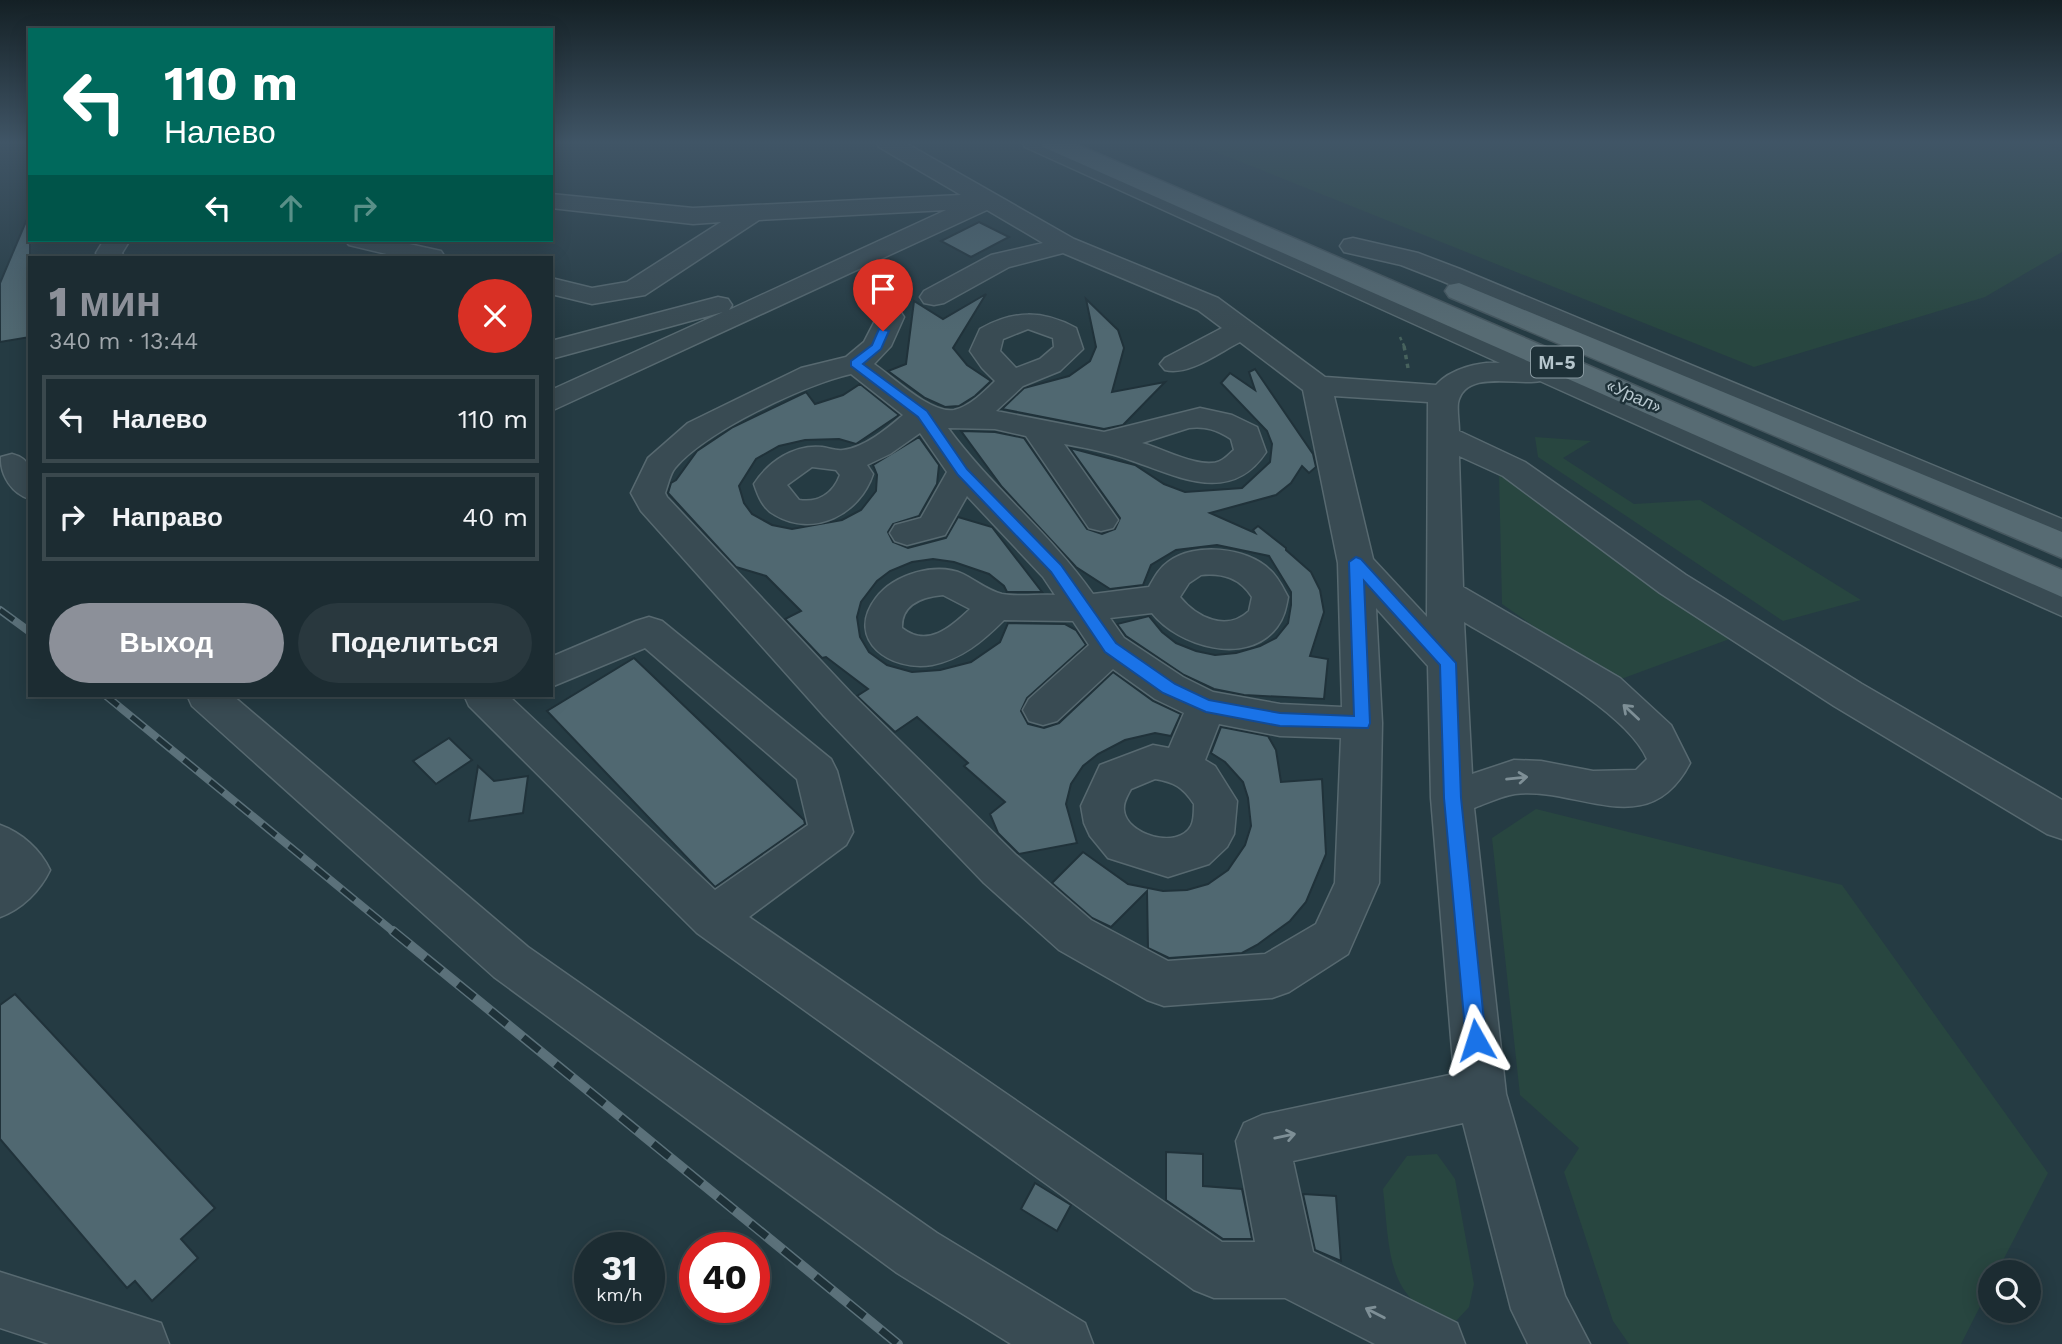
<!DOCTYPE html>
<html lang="ru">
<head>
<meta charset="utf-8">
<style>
	body { margin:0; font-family:"Work Sans",sans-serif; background:#29383e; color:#f1f3f6; height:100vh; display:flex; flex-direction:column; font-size:26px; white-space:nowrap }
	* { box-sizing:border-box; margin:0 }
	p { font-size:23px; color:#a0a7ac }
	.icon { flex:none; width:38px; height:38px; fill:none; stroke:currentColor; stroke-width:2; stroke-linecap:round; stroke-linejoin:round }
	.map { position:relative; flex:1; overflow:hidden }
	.drawer { position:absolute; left:28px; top:256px; width:525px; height:441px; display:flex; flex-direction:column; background:#1c2c32; border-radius:0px; box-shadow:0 4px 18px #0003,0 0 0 2px #3a484d }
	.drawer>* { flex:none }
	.guide { position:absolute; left:28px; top:28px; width:525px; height:214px; border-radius:0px; box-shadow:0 4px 18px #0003,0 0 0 2px #3a484d; background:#00695c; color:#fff; overflow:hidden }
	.controls { position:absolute; left:1978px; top:1260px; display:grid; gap:14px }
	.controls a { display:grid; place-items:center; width:63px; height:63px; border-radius:50%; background:#1c2c32; box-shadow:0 4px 18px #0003,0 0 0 2px #3a484d; font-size:35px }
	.speed { position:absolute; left:574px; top:1232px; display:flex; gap:14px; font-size:35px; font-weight:700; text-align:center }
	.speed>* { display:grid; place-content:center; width:91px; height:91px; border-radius:50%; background:#1c2c32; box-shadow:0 4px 18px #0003,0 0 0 2px #3a484d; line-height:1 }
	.speed small { font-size:18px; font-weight:400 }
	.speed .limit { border:10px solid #d22; background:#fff; color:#111 }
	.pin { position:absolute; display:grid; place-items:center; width:60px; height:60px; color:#fff; margin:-72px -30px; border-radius:50% 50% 50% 0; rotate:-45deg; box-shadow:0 0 7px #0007 }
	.pin .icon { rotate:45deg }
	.me { position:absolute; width:77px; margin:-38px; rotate:354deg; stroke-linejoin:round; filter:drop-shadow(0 0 5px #0008) }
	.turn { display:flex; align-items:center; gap:24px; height:147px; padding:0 21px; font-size:32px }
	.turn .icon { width:91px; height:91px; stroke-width:2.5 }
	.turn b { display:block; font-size:49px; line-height:60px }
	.lanes { display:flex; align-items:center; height:66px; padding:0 21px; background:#0003; justify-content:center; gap:35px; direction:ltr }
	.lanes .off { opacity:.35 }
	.round { display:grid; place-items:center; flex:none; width:74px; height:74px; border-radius:37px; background:#29383e }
	.head { display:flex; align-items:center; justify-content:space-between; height:119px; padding:0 21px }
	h1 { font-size:42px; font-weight:800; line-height:52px; color:#8c9099 }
	.cta { display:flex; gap:14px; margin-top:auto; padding:14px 21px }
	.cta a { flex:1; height:80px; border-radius:42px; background:#8c9099; color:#fff; font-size:28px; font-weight:800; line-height:80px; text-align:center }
	.cta a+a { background:#29383e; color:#f1f3f6 }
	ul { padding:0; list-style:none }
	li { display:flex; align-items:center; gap:21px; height:88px; margin:0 14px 10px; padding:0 7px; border:4px solid #3a484d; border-radius:0px }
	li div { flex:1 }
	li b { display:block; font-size:26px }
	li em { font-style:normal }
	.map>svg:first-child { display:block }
	.green { fill:#284640 }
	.building { fill:#506871; stroke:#20323a; stroke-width:2 }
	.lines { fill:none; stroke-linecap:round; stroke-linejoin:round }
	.minor-casing { stroke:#576970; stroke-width:3 }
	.major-casing { stroke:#46575f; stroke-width:3 }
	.path-far1 { stroke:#47625d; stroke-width:2.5; stroke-dasharray:3.5 3.5; stroke-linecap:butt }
	.path { stroke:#47625d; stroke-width:3.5; stroke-dasharray:4.5 4.5; stroke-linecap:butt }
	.minor { fill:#394b53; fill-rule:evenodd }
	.major { fill:#576b73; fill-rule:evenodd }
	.rail-far1-casing { stroke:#5b717a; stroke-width:8 }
	.rail-casing { stroke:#5b717a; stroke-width:10 }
	.rail-far1 { stroke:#1e3138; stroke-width:5; stroke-dasharray:17; stroke-linecap:butt }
	.rail { stroke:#1e3138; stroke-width:7; stroke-dasharray:21; stroke-linecap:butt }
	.oneway { stroke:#7e8f96 }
	.route { fill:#1a73e8; stroke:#114b97; stroke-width:2 }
	.labels { text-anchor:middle; stroke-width:5; stroke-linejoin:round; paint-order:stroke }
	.far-street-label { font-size:18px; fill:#b6c6cd; stroke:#1e3138 }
	.shield { fill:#1e3138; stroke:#8899a0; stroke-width:2 }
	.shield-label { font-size:19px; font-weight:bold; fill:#b6c6cd }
</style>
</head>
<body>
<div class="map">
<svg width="2062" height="1344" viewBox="0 0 2062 1344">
	<rect width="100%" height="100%" fill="#253b43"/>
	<g class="green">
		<polygon points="1191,142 2038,142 2062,152 2062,252 1985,297 1754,367"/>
		<polygon points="1535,437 1591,441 1563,458 1634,504 1700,500 1861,600 1783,621 1538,457"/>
		<polygon points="1499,473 1735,637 1613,682 1502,604"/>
		<polygon points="1536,809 1842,885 2048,1173 1997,1272 1990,1272 1990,1287 1961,1344 1629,1344 1613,1321 1564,1172 1579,1148 1520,1095 1492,838"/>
		<path d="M 1437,1154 L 1455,1179 L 1474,1284 L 1469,1307 L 1456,1321 C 1384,1307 1390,1247 1383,1189 L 1407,1156 Z"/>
	</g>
	<g class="building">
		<polygon points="30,212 30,337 0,342 0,283"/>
		<polygon points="979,222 1009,237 971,257 941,241"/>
		<polygon points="986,294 953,348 967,365 991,381 975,396 959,406 945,407 925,398 888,371 906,364 914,301 943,319"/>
		<polygon points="1086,299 1118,330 1124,348 1112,392 1165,382 1123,425 1104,429 1002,409 1024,388 1069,376 1090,361 1096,347"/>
		<polygon points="1255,369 1313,454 1316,467 1309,473 1302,466 1291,483 1276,495 1210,513 1255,533 1253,530 1258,526 1286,548 1286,550 1311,572 1320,590 1324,612 1310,656 1328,659 1324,699 1244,695 1214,689 1184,675 1126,636 1117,624 1149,616 1162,632 1176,643 1196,651 1215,655 1236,653 1260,646 1276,638 1288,623 1291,605 1291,592 1269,556 1217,545 1176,550 1151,565 1143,585 1110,589 1076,567 1002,487 961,431 995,432 1024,438 1087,529 1102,534 1115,529 1120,518 1070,448 1135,465 1164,484 1185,492 1242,488 1270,462 1272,444 1267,431 1221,383 1230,373 1255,390 1249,372"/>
		<polygon points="860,384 899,415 856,444 839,439 805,440 779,446 756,459 739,486 744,503 752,514 772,525 792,529 842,520 861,510 876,491 877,475 873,465 919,437 939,465 937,484 919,516 893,524 888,532 893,542 908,548 946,538 958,517 992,527 1042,592 1007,592 1004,586 989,574 954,562 933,559 912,562 890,571 877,581 861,602 857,617 860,637 869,652 887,665 912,672 940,670 971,662 1000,642 1008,623 1065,624 1076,630 1086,645 1027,698 1021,711 1028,724 1044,728 1059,723 1113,672 1153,701 1181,714 1171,736 1155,733 1125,740 1098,754 1083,766 1071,784 1066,804 1077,843 1019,854 998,833 990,814 1005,802 964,766 968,763 917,717 895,732 857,696 868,689 826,657 822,658 785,619 801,611 766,576 736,567 668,493 671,483 676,480 697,451 733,427 806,392 815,404 843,395"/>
		<polygon points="634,658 804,820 805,824 715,887 547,711"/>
		<polygon points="1221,727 1268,736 1276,750 1281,782 1322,779 1326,854 1306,902 1290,921 1257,945 1242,953 1169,958 1148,948 1147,891 1111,927 1092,918 1052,883 1083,852 1128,884 1163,891 1187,890 1208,884 1228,870 1245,845 1251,826 1248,798 1243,782 1225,762 1211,753"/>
		<polygon points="449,738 472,760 436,784 413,761"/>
		<polygon points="478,766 494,781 528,776 523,813 469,821"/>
		<polygon points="15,994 215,1208 181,1239 198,1258 152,1301 135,1281 127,1288 0,1139 0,1005"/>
		<polygon points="1166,1152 1203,1154 1203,1186 1242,1189 1252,1239 1223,1239 1166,1200"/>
		<polygon points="1035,1183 1071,1205 1057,1231 1021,1209"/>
		<polygon points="1303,1194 1336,1196 1341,1261 1315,1250"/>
	</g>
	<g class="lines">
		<defs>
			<g id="minor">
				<path d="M 876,142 L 904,142 L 1074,239 L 1218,298 L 1325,377 L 1436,385 C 1450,369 1480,361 1500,363 L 1025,147 L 1022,142 L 1053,142 L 2062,588 L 2062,616 L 1540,381 C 1517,386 1465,369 1458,403 C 1457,411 1459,422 1459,431 L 1525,462 L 1686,575 L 1862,684 L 2062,800 L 2062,839 L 2047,834 L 1834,706 L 1660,593 L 1503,476 L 1459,456 L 1463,587 L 1620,678 L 1671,725 L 1690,763 C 1648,844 1578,786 1515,794 C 1502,796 1487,803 1474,808 L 1506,1094 L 1565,1296 L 1590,1344 L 1528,1344 L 1511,1309 L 1463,1123 L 1293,1161 L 1313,1252 L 1457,1323 L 1465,1344 L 1375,1344 L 1285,1298 L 1214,1298 L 1194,1290 L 697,933 L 469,706 L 464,695 L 508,695 L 715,890 L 808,825 L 797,779 L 645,648 L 551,687 L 551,657 L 636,621 L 649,617 L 662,621 L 831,759 L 837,771 L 853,832 L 846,845 L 749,917 L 1222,1242 L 1255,1242 L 1236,1141 L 1244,1123 L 1262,1115 L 1454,1074 L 1431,798 L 1428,666 L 1376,608 L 1382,723 L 1379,883 L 1348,954 L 1289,992 L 1272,998 L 1164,1006 L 1147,1000 L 1059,950 L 984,883 L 824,716 L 641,511 L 631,493 L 648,458 L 688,423 L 801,368 L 846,357 L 864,342 L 880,311 L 890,309 L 900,311 L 904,317 L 891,346 L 874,364 C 893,377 931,414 954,410 C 969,407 985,391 995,381 L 982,368 L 970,351 L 980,329 C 1014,310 1042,310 1076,328 L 1083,349 L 1060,371 L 1023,386 L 996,411 L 1104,432 L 1200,408 L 1232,415 L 1257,427 L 1266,452 C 1231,505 1179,477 1133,461 C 1111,453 1087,448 1064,444 L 1118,520 L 1113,528 L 1101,531 L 1089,528 L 1026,436 L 995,429 L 948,428 C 992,488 1050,533 1093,594 L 1149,587 C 1154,578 1159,568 1168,562 C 1194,542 1247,547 1270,570 C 1278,577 1283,588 1288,597 C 1286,608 1284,618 1277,627 C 1247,667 1178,646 1152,613 L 1110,618 L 1124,638 L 1183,677 L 1213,692 L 1280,704 L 1342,707 L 1338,563 L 1303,390 L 1240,342 C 1218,353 1189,376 1165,370 L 1160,364 L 1165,358 L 1222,328 L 1198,310 L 1063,253 L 1009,267 L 944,303 L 934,305 L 924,303 L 920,297 L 924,291 L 991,255 L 1043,243 L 987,210 L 551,411 L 551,390 L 723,312 L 551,359 L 551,341 L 718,297 L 728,299 L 732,305 L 729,310 L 946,210 L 759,220 L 645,295 L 592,304 L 551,294 L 551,278 L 592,288 L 627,282 L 721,222 L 693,224 L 551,208 L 551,194 L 693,208 L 961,195 L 879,147 ZM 1028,329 L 1053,338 L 1054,347 L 1040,359 L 1016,368 L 1000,351 L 1003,339 ZM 851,374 L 903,415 C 888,428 864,448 843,450 C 836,451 829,448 822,447 C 794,444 768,462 754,484 C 758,496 763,509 775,515 C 814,538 860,514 873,474 L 867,465 L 890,454 L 920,433 L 947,472 L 921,518 L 895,525 L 890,533 L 895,541 L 907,545 L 945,535 L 967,496 L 1043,577 L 1055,595 C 1039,594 1018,597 1002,594 C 989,591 975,580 963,574 C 936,562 894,574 876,598 C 844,640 891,672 932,665 C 962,659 983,641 1004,620 L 1073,621 L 1089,645 L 1029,699 L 1023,710 L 1029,721 L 1043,725 L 1057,721 L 1113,669 L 1155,699 L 1184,713 L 1169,748 L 1153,745 L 1100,765 L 1081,806 L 1084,823 L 1090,836 L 1108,858 L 1168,877 L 1209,864 L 1227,847 L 1234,834 L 1237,801 L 1215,766 L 1205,760 L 1219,724 L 1280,736 L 1341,738 L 1335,883 L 1316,924 L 1265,954 L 1168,961 L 1091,920 L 1016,855 L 852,694 L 667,497 L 665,493 C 668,485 670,474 675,468 C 706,431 804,385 851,374 ZM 1334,396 L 1428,402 L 1427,617 L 1373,559 ZM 1189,428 C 1206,426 1217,430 1231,439 L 1234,450 C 1230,453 1225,459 1220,461 C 1201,470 1162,448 1142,443 ZM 812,467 L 836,470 L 840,475 C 833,494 818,503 799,500 L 787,485 ZM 1201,575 C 1223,573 1240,578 1252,597 L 1249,611 C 1227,632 1197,618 1180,597 L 1189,583 ZM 943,595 L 970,609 C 950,628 927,648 902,628 C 901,604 922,597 943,595 ZM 1464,622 C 1513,652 1625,708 1647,759 L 1636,770 L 1593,771 L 1541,761 L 1514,760 L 1472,774 ZM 1155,779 C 1174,782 1183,787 1194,804 C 1194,810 1194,821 1191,826 C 1178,850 1126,835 1124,810 C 1123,802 1128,795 1131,789 Z"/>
				<polygon points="1353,238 1418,253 1460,269 2062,519 2062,544 1442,281 1401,265 1344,252 1340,246 1344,240"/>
				<polygon points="104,240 130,240 122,253 124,257 98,257 96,253"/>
				<polygon points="345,240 391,240 441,251 445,257 399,257 349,245"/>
				<path d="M 12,454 C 36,460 30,478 30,499 C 12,494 0,475 1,457 Z"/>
				<polygon points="187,695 232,695 528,947 937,1233 1085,1323 1093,1344 1011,1344 897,1273 494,977 192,706"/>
				<path d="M 0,825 C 22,833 40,849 50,870 C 40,891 22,909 0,917 Z"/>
				<polygon points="0,1272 161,1323 169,1344 49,1344 0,1328"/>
			</g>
			<g id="major">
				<polygon points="1040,142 1071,142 2062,570 2062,597 1043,147"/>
				<polygon points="1459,283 2062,532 2062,558 1449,297 1445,291 1449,285"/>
			</g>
		</defs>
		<use href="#minor" class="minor-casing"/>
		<use href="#major" class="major-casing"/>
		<polyline class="path-far1" points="1400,337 1405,348"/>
		<polyline class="path" points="1404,346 1408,368"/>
		<use href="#minor" class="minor"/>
		<use href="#major" class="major"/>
		<defs>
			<g id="rail-far1">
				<polyline points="0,610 30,632"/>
				<polyline points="105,695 395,933"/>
			</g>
			<polyline id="rail" points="393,931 898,1344"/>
		</defs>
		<use href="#rail-far1" class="rail-far1-casing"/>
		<use href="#rail" class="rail-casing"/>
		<use href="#rail-far1" class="rail-far1"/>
		<use href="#rail" class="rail"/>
	</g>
	<defs><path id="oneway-shaft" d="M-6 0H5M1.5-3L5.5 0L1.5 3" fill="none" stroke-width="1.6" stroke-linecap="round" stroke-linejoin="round" transform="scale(1.75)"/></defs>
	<g class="oneway">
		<use href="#oneway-shaft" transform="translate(1631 712) rotate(-137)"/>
		<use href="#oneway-shaft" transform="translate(1517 778) rotate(-6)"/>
		<use href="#oneway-shaft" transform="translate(1285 1136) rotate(-12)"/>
		<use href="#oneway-shaft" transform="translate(1375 1313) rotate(-153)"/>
	</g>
	<linearGradient id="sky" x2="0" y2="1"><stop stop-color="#142025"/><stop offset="0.43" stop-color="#405566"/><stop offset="1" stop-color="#405566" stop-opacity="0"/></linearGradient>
	<rect width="2062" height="331" fill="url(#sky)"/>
	<polygon class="route" points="879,329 889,331 881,349 863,364 927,411 967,469 1061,565 1116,643 1175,684 1209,700 1280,713 1354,716 1349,562 1356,557 1361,559 1456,663 1461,798 1486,1040 1483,1047 1476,1050 1469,1047 1466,1040 1444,798 1440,665 1364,581 1370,723 1368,728 1280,726 1206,712 1163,693 1105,652 1051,572 958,475 918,417 851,366 851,361 872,345"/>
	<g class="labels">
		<g class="far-street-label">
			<text transform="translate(1634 396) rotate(24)" y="6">«Урал»</text>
		</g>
		<rect class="shield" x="1531" y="346.5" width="52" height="31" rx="5"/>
		<g class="shield-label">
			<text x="1557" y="369">М-5</text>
		</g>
	</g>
</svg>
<div class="controls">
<a><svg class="icon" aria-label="search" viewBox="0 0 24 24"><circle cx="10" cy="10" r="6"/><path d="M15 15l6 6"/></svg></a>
</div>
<div class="speed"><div>31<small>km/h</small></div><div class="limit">40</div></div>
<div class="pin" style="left:883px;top:331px;background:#d93025"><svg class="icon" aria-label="arrive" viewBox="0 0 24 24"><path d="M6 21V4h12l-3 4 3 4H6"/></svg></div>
<svg class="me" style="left:1476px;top:1040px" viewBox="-20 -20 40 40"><path d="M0-17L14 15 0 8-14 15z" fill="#1a73e8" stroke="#fff" stroke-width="4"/></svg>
<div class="guide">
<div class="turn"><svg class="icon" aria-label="left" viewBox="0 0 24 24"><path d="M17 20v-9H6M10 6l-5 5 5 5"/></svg><div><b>110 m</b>Налево</div></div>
<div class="lanes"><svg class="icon" aria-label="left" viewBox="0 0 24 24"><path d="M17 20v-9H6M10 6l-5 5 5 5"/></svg><svg class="icon off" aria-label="ahead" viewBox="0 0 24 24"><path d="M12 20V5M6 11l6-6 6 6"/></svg><svg class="icon off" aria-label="right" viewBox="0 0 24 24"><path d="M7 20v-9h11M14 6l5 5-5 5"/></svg></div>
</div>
<section class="drawer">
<div class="head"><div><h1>1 мин</h1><p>340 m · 13:44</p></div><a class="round" style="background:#d93025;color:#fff"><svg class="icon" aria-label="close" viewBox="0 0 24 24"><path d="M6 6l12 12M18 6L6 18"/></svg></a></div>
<ul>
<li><svg class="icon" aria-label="left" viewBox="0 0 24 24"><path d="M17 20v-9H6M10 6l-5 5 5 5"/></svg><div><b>Налево</b></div><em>110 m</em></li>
<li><svg class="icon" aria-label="right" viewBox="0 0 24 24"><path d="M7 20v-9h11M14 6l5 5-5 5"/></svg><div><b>Направо</b></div><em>40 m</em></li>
</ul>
<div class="cta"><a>Выход</a><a>Поделиться</a></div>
</section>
</div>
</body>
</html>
